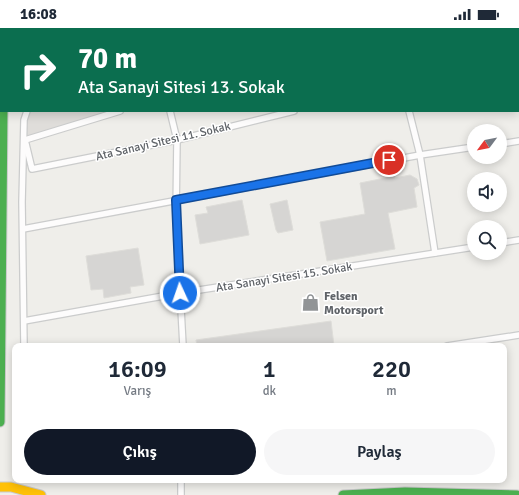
<!DOCTYPE html>
<html lang="tr">
<head>
<meta charset="utf-8">
<style>
	body { margin:0; font-family:Signika,sans-serif; background:#f6f6f7; color:#1f2937; height:100vh; display:flex; flex-direction:column; font-size:15px; white-space:nowrap }
	* { box-sizing:border-box; margin:0 }
	p { font-size:13px; color:#747a83 }
	.icon { flex:none; width:22px; height:22px; fill:none; stroke:currentColor; stroke-width:2; stroke-linecap:round; stroke-linejoin:round }
	.map { position:relative; flex:1; overflow:hidden }
	.details { position:absolute; left:12px; top:315px; width:495px; height:140px; display:flex; flex-direction:column; background:#fff; border-radius:8px; box-shadow:0 2px 10px #0003 }
	.details>* { flex:none }
	.banner { position:absolute; left:0px; top:0px; width:519px; height:84px; box-shadow:0 2px 10px #0003; background:#0b6e4f; color:#fff; overflow:hidden }
	.needle { width:26px; rotate:238deg }
	.tools { position:absolute; left:467px; top:96px; display:grid; gap:8px }
	.tools a { display:grid; place-items:center; width:40px; height:40px; border-radius:50%; background:#fff; box-shadow:0 2px 10px #0003; font-size:20px }
	.pin { position:absolute; display:grid; place-items:center; width:34px; height:34px; color:#fff; margin:-17px; border:2px solid #fff; border-radius:50%; box-shadow:0 1px 4px #0007 }
	.me { position:absolute; width:44px; margin:-22px; rotate:357deg; stroke-linejoin:round; filter:drop-shadow(0 0 3px #0008) }
	.turn { display:flex; align-items:center; gap:14px; height:84px; padding:0 12px; font-size:18px }
	.turn .icon { width:52px; height:52px; stroke-width:2.5 }
	.turn b { display:block; font-size:28px; line-height:34px }
	.eta { display:flex; justify-content:space-evenly; align-items:center; height:68px; text-align:center }
	.eta b { font-size:24px; font-weight:600; line-height:28px }
	.cta { display:flex; gap:8px; margin-top:auto; padding:8px 12px }
	.cta a { flex:1; height:46px; border-radius:24px; background:#111827; color:#fff; font-size:16px; font-weight:600; line-height:46px; text-align:center }
	.cta a+a { background:#f6f6f7; color:#1f2937 }
	.status { display:flex; justify-content:space-between; align-items:center; height:28px; padding:0 20px; background:#fff; direction:ltr }
	.status svg { height:11px; fill:currentColor }
	.map>svg:first-child { display:block }
	.industrial { fill:#dfddda }
	.building { fill:#d6d5d3; stroke:#deddd9 }
	.lines { fill:none; stroke-linecap:round; stroke-linejoin:round }
	.lane-casing { stroke:#cbcccc; stroke-width:8 }
	.fast-casing { stroke:#cacacb; stroke-width:11 }
	.slow-casing { stroke:#cacacb; stroke-width:11 }
	.lane { stroke:#fdfcfc; stroke-width:5.5 }
	.fast { stroke:#4caf50; stroke-width:9 }
	.slow { stroke:#ffc107; stroke-width:9 }
	.route-casing { stroke:#114b97; stroke-width:10 }
	.route { stroke:#1a73e8; stroke-width:7 }
	.labels { text-anchor:middle; stroke-width:3; stroke-linejoin:round; paint-order:stroke }
	.street-label { font-size:12px; fill:#5f6368; stroke:#fff }
	.poi-label { font-size:12px; font-weight:bold; fill:#5f6368; stroke:#fff; text-anchor:start }
</style>
</head>
<body>
<div class="status"><b>16:08</b><svg viewBox="0 0 49 12"><path d="M0 12V9h3v3zM5 12V6h3v6zM10 12V3h3v9zM15 12V0h3v12zM26 1h20v11H26zM47 4h2v5h-2z"/></svg></div>
<div class="map">
<svg width="519" height="467" viewBox="0 0 519 467">
	<rect width="100%" height="100%" fill="#efeeea"/>
	<g class="industrial">
		<polygon points="18,0 396,0 393,1"/>
		<polygon points="23,83 122,83 25,112"/>
	</g>
	<g class="building">
		<polygon points="410,147 417,151 419,157 414,160 417,179 388,185 395,221 327,233 320,194 365,186 360,155 395,148 395,150"/>
		<polygon points="242,172 249,207 200,216 195,187 208,185 206,179"/>
		<polygon points="287,172 293,202 278,205 276,202 270,176"/>
		<polygon points="138,220 144,257 130,259 131,265 104,270 103,261 91,262 86,228"/>
		<polygon points="331,293 334,318 197,318 196,312"/>
	</g>
	<g class="lines">
		<defs>
			<g id="lane">
				<polyline points="35,0 35,1"/>
				<polyline points="150,0 151,1"/>
				<polyline points="269,0 269,1"/>
				<polyline points="385,0 385,1"/>
				<polyline points="505,0 505,1"/>
				<polyline points="218,1 221,0"/>
				<polyline points="391,1 394,0"/>
				<polyline points="518,35 519,38"/>
				<polyline points="170,83 177,112 176,187 183,318"/>
				<polyline points="409,83 420,127 435,225"/>
				<polyline points="25,112 32,141 177,112 294,83"/>
				<polyline points="25,112 120,83"/>
				<polyline points="500,116 519,113"/>
				<polyline points="23,201 420,127 474,119"/>
				<polyline points="500,215 519,212"/>
				<polyline points="24,293 180,265 474,219"/>
				<polyline points="24,318 22,174 24,92 27,83"/>
				<polyline points="447,318 519,307"/>
				<polyline points="181,467 181,452"/>
			</g>
			<g id="fast">
				<polyline points="1,0 1,1"/>
				<polyline points="0,394 3,83"/>
				<polyline points="343,467 405,464 517,467"/>
			</g>
			<polyline id="slow" points="0,459 11,459 41,467"/>
		</defs>
		<use href="#lane" class="lane-casing"/>
		<use href="#fast" class="fast-casing"/>
		<use href="#slow" class="slow-casing"/>
		<use href="#lane" class="lane"/>
		<use href="#fast" class="fast"/>
		<use href="#slow" class="slow"/>
	</g>
	<g class="lines">
		<defs>
			<polyline id="route" points="180,265 176,172 389,132"/>
		</defs>
		<use href="#route" class="route-casing"/>
		<use href="#route" class="route"/>
	</g>
	<defs>
		<symbol id="shop-bare" viewBox="-9 -9 18 18"><path d="M-5-2.5h2.3a2.7 3.5 0 0 1 5.4 0H5L5.5 6h-11ZM-1.5-2.5h3a1.5 2.3 0 0 0-3 0Z" fill="#919496" stroke="#fff" stroke-width="2.5" paint-order="stroke"/></symbol>
	</defs>
	<g fill-rule="evenodd">
		<use href="#shop-bare" x="298" y="262" width="25" height="25"/>
	</g>
	<g class="labels">
		<g class="street-label">
			<text transform="translate(163 113) rotate(-13)" y="4">Ata Sanayi Sitesi 11. Sokak</text>
			<text transform="translate(284 249) rotate(-9)" y="4">Ata Sanayi Sitesi 15. Sokak</text>
		</g>
		<g class="poi-label">
			<text x="324" y="272">Felsen<tspan x="324" dy="14">Motorsport</tspan></text>
		</g>
	</g>
</svg>
<div class="tools">
<a><svg class="needle" viewBox="-14 -14 28 28"><path d="M0-13l5 13h-10z" fill="#e53935"/><path d="M0 13l5-13h-10z" fill="#747a83"/></svg></a>
<a><svg class="icon" aria-label="sound" viewBox="0 0 24 24"><path d="M4 9h4l5-4v14l-5-4H4zM17 9q2 3 0 6"/></svg></a>
<a><svg class="icon" aria-label="search" viewBox="0 0 24 24"><circle cx="10" cy="10" r="6"/><path d="M15 15l6 6"/></svg></a>
</div>
<div class="pin" style="left:389px;top:132px;background:#d93025"><svg class="icon" aria-label="arrive" viewBox="0 0 24 24"><path d="M6 21V4h12l-3 4 3 4H6"/></svg></div>
<svg class="me" style="left:180px;top:265px" viewBox="-20 -20 40 40"><circle r="17" fill="#1a73e8" stroke="#fff" stroke-width="3"/><path d="M0-11L8 9 0 5-8 9z" fill="#fff"/></svg>
<div class="banner">
<div class="turn"><svg class="icon" aria-label="right" viewBox="0 0 24 24"><path d="M7 20v-9h11M14 6l5 5-5 5"/></svg><div><b>70 m</b>Ata Sanayi Sitesi 13. Sokak</div></div>
</div>
<section class="details">
<div class="eta">
<div><b>16:09</b><p>Varış</p></div>
<div><b>1</b><p>dk</p></div>
<div><b>220</b><p>m</p></div>
</div>
<div class="cta"><a>Çıkış</a><a>Paylaş</a></div>
</section>
</div>
</body>
</html>
